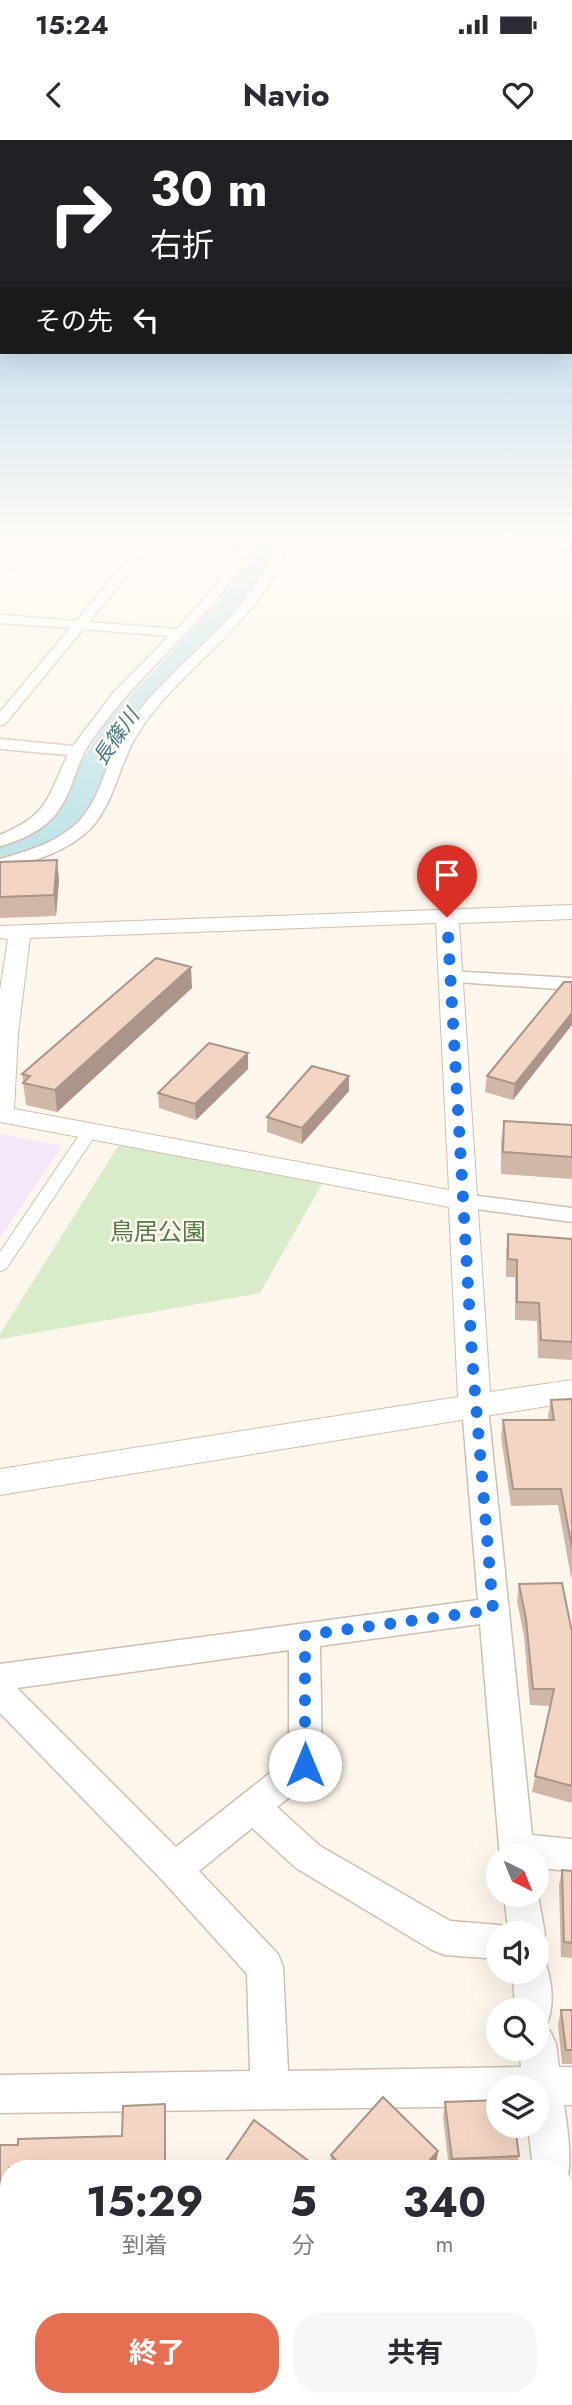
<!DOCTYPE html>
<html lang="ja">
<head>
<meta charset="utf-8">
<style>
	body { margin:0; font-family:Jost,"Noto Sans JP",sans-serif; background:#f7f7f7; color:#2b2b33; height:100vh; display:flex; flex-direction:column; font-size:26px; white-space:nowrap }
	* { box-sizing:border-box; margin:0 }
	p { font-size:23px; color:#7c7c81 }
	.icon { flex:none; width:38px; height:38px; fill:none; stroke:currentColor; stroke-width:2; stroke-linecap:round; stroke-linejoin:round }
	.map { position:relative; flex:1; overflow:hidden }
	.details { position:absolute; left:0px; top:2020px; width:572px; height:247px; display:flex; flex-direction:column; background:#fff; border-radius:28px 28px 0 0; box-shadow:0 7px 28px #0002 }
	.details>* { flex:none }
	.hud { position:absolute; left:0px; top:0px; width:572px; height:214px; box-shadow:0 7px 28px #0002; background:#202124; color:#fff; overflow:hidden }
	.needle { width:46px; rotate:137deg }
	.buttons { position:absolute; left:486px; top:1704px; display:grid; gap:14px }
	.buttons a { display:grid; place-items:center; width:63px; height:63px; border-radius:50%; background:#fff; box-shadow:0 7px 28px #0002; font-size:35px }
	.pin { position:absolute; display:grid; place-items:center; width:60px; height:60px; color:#fff; margin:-72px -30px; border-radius:50% 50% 50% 0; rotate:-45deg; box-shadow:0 0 7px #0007 }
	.pin .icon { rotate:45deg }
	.me { position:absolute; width:77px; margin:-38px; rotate:0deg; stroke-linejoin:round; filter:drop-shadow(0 0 5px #0008) }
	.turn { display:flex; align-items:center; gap:24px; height:147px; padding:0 35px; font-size:32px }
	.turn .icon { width:91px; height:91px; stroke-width:2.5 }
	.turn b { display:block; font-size:49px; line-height:60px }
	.then { display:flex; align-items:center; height:66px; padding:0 35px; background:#0003; gap:14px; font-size:26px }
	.eta { display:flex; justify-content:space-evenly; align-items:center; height:119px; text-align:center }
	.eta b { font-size:42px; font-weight:700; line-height:49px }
	.button { display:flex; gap:14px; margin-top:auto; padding:14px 35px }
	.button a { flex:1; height:80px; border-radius:28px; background:#e76f51; color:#fff; font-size:28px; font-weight:700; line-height:80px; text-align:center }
	.button a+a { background:#f7f7f7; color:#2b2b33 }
	.status { display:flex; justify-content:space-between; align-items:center; height:49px; padding:0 35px; background:#fff; direction:ltr }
	.status svg { height:19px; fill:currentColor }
	header { display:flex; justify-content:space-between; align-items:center; height:91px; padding:0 35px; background:#fff; font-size:32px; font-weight:700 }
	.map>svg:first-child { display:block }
	.education { fill:#f3e8fa }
	.green { fill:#d8ecc9 }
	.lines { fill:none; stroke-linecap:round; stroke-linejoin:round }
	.river { fill:#bfe3e8; fill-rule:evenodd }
	.pedestrian-casing { stroke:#d1beb0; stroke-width:2 }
	.minor-casing { stroke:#d1beb0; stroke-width:3 }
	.tertiary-casing { stroke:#d1beb0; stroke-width:2 }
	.trunk-casing { stroke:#dad1cd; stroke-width:3 }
	.pedestrian { fill:#fff; fill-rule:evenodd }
	.minor { fill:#fff; fill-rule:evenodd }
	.tertiary { fill:#fff; fill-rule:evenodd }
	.trunk { fill:#f9c8a4; fill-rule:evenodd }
	.wall { fill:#d1b7a8 }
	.shaded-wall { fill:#aa9588 }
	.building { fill:#f3d5c3; stroke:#aa9588; stroke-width:2 }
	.route { stroke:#1a73e8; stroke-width:12; stroke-dasharray:0 21.6 }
	.labels { text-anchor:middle; stroke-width:5; stroke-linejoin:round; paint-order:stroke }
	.far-water-label { font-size:21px; font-style:italic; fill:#437c86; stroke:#fffaf3 }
	.park-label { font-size:24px; fill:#537a41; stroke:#fffaf3 }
</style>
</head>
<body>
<div class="status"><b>15:24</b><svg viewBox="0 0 49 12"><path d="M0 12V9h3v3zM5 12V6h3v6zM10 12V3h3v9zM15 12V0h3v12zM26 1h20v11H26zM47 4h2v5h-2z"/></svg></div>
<header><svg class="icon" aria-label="back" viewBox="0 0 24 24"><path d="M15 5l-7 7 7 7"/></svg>Navio<svg class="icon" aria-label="heart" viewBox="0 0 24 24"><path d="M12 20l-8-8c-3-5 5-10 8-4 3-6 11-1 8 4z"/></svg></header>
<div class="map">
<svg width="572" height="2265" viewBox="0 0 572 2265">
	<rect width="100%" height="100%" fill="#fdf6ec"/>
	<polygon class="education" points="0,994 62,1006 0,1098"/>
	<g class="green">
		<polygon points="162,396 246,396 242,412 153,407"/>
		<polygon points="120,1003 322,1044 260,1153 0,1199 0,1194"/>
	</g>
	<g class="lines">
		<path class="river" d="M 260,396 L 284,396 C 261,478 172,529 127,597 C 108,626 104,667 77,691 C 56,710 27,718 0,725 L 0,703 L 38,687 L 61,668 L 81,623 L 106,582 L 221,460 L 254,415 Z"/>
		<defs>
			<polygon id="pedestrian" points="90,986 98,991 6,1129 0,1131 0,1112 84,988"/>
			<g id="minor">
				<path d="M 147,396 L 160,396 L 89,482 L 177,489 L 219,442 L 246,396 L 258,396 C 222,471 155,517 106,581 C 96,594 86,607 80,622 C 73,640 68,659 55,675 C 42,691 19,701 0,706 L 0,695 C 50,674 46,659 68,615 L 0,609 L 0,599 L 73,606 L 114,552 L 169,496 L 83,489 L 5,584 L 0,585 L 0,572 L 70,488 L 0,483 L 0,475 L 76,481 Z"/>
				<path d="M 279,396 L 291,396 C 269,478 182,524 138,593 C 119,623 115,662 91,688 C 68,712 31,722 0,730 L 0,719 C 28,711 60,702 81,679 C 103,654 107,616 126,588 C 170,523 257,474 279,396 Z"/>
				<polygon points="493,396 525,396 572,403 572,411 499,400"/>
				<polygon points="450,831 572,838 572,850 443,841 440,837"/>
				<polygon points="462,1054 572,1068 572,1082 454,1066 450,1061 454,1056"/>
				<path d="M 475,1257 L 484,1260 L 488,1267 L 532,1695 L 572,1699 L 572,1731 L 537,1728 L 537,1717 L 500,1717 L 480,1484 L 320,1506 L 322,1625 L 317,1635 L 277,1667 L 320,1706 L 450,1781 L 499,1785 L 508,1788 L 504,1755 L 537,1755 L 537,1750 L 545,1794 L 540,1806 L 537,1807 L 537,1794 L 499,1794 L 499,1819 L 445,1815 L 432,1810 L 296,1728 L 252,1688 L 199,1731 L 278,1814 L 283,1827 L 288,1931 L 521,1927 L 519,1909 L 537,1909 L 537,1871 L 515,1871 L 513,1832 L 537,1832 L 537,1817 L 544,1819 C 552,1839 555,1864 547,1884 L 541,1887 L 550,1891 L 556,1904 L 559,1927 L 572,1927 L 572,1965 L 564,1965 C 568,1990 572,2019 567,2042 L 564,2044 L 564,2028 L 533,2028 L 528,1986 L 537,1986 L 537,1948 L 499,1948 L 499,1966 L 0,1973 L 0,1935 L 250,1931 L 247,1834 L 162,1740 L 0,1573 L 0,1524 L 478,1460 L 462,1267 L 466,1260 ZM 289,1510 L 289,1618 L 176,1707 L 17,1548 Z"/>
				<polygon points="564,2077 572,2081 572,2177 564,2174"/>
			</g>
			<g id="tertiary">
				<polygon points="43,396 58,396 5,451 0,453 0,439"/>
				<path d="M 572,765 L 572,779 L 459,783 L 490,1252 L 572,1240 L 572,1262 L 0,1355 L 0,1329 L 458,1257 L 449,1067 L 0,982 L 0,850 L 8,799 L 0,798 L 0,786 ZM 436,783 L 449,1050 L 14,969 L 18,893 L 30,798 Z"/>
			</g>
			<polygon id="trunk" points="523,396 572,396 572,408 532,402"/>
		</defs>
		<use href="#pedestrian" class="pedestrian-casing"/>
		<use href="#minor" class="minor-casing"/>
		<use href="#tertiary" class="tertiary-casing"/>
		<use href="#trunk" class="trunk-casing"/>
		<use href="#pedestrian" class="pedestrian"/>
		<use href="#minor" class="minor"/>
		<use href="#tertiary" class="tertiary"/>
		<use href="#trunk" class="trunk"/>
	</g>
	<g class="wall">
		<polygon points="0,722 59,740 56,776 0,778"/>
		<polygon points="572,842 513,960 485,952 487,936"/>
		<polygon points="192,848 57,972 26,965 22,934"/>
		<polygon points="248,913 248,929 196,980 159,968 158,953"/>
		<polygon points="349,936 349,951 302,1004 267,992 267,977"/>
		<polygon points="504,981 572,985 572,1039 501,1034 501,1003"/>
		<polygon points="508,1094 572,1099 572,1220 538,1218 537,1181 515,1180 515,1137 506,1137 506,1112"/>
		<polygon points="572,1259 572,1437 571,1437 558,1365 511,1366 501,1297 503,1280 549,1280 548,1276 551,1260"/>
		<polygon points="519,1444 572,1492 572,1663 532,1652 550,1566 530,1565 524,1496 517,1461"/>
		<polygon points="562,1730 572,1731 572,1818 561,1817 559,1745"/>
		<polygon points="561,1870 572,1870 572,1924 562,1924 558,1885"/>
		<polygon points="445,1962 519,2016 516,2028 449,2028 443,1977"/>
		<polygon points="165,1964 166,1978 166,2028 9,2028 9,2071 0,2072 0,2005 122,1996"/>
		<polygon points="438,2011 436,2025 433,2028 330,2028 331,2015"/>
	</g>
	<g class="shaded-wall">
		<polygon points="57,720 59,740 56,776 54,755"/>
		<polygon points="191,827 192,848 57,972 55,950"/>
		<polygon points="572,873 572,885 513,960 515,944"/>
		<polygon points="248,913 248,929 196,980 195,964"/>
		<polygon points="349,936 349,951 302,1004 302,988"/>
		<polygon points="165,1964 166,1978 166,2028 165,2028"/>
		<polygon points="438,2011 436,2025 433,2028 423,2028"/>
	</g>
	<g class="building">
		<polygon points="57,720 54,755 0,757 0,722"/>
		<polygon points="156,818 191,827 55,950 23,943 30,936 22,934"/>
		<polygon points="564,842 572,842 572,873 515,944 487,936"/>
		<polygon points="209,903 248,913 195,964 158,953"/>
		<polygon points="312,926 349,936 302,988 267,977"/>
		<polygon points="504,981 572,985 572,1017 503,1012"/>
		<polygon points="508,1094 572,1099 572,1202 541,1200 539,1163 517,1162 517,1120 508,1119"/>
		<polygon points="572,1259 572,1408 561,1349 513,1349 503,1280 554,1280 551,1260"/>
		<polygon points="562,1443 572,1492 572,1646 535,1636 554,1549 533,1549 526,1479 519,1444"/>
		<polygon points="562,1730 572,1731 572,1803 564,1802"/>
		<polygon points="561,1870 572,1870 572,1910 566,1910"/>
		<polygon points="383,1957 438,2011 423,2028 343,2028 331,2015"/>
		<polygon points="499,1960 499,1986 515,1986 519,2016 452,2019 445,1962"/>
		<polygon points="165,1964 165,2028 9,2028 9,2058 0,2059 0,2005 18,2005 18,1999 122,1996 123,1966"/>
		<polygon points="254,1980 310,2022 306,2028 221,2028"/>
	</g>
	<linearGradient id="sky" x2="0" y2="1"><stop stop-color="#97c7e8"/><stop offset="0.56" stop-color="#fefbf6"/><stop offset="1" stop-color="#fefbf6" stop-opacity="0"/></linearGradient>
	<rect width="572" height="713" fill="url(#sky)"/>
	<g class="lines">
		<polyline class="route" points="305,1625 305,1495 493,1470 472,1216 447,777"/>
	</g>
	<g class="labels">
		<g class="far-water-label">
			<text transform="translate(116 597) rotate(-55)" y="7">長篠川</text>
		</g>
		<g class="park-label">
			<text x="158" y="1100">鳥居公園</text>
		</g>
	</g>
</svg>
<div class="buttons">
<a><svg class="needle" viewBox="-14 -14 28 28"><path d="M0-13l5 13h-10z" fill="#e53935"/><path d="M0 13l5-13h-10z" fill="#7c7c81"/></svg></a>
<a><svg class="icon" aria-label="sound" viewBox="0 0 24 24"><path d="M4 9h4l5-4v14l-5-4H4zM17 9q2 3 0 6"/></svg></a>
<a><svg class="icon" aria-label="search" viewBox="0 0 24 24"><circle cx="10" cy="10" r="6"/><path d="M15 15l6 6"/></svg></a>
<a><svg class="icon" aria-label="layers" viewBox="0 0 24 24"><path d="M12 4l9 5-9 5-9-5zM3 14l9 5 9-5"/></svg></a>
</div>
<div class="pin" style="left:447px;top:777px;background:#d93025"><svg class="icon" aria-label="arrive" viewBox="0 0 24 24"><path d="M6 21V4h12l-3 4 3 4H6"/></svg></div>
<svg class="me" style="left:305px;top:1625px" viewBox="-20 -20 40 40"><circle r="19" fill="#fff"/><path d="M0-13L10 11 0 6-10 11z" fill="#1a73e8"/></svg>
<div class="hud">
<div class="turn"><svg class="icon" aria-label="right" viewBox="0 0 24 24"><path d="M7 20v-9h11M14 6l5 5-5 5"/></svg><div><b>30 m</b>右折</div></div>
<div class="then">その先<svg class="icon" aria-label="left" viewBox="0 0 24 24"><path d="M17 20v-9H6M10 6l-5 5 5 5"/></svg></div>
</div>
<section class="details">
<div class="eta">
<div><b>15:29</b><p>到着</p></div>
<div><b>5</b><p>分</p></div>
<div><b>340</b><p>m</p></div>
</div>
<div class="button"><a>終了</a><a>共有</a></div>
</section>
</div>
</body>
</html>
